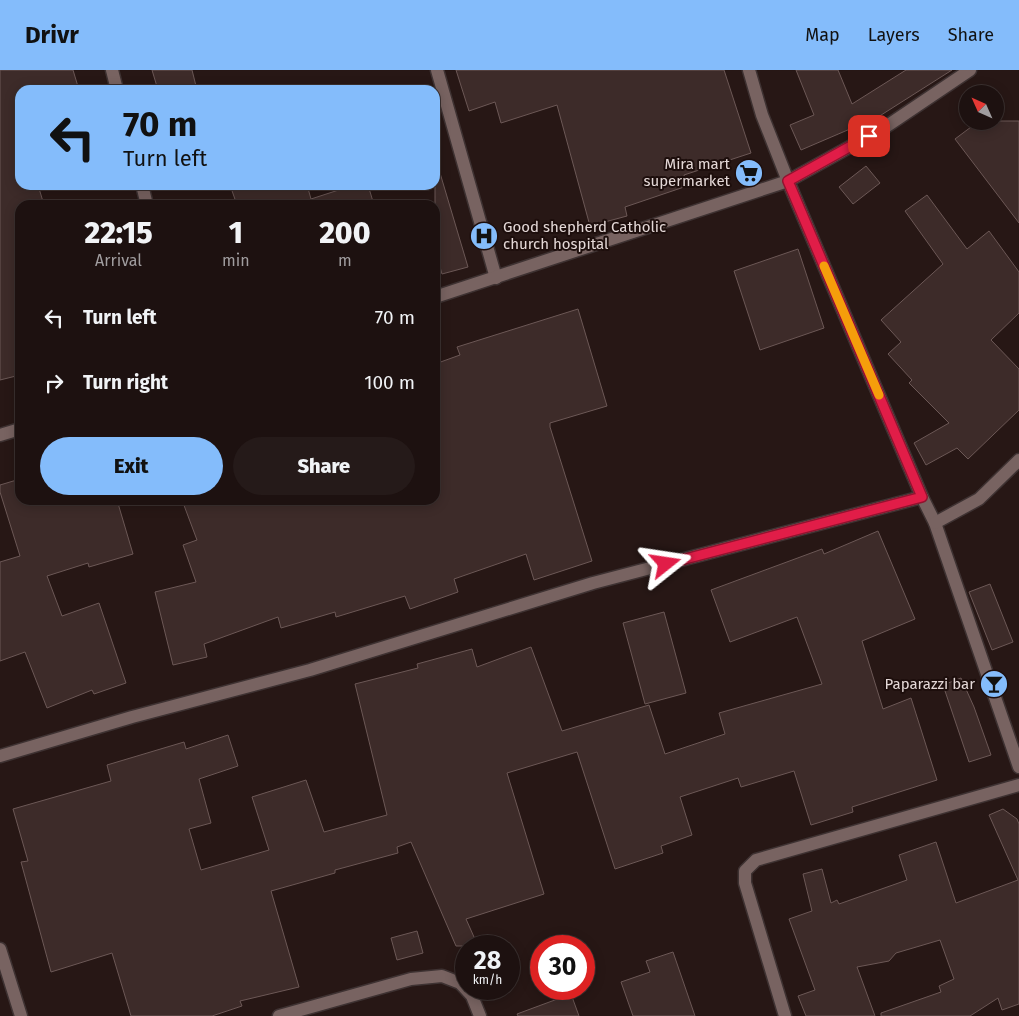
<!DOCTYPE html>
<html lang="en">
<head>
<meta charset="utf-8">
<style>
	body { margin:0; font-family:"Fira Sans",sans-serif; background:#251a19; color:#f1f3f6; height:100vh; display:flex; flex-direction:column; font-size:19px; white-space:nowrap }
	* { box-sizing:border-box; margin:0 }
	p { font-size:16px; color:#a09d9f }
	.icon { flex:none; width:28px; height:28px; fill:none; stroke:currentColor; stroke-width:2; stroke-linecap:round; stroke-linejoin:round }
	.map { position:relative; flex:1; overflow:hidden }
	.details { position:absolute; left:15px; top:130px; width:425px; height:305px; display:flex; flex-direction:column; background:#1d1110; border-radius:15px; box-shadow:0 2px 12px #0003,0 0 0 1px #3b3130 }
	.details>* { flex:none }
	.guide { position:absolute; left:15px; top:15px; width:425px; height:105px; border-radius:15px; box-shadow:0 2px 12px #0003,0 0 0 1px #3b3130; background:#84bcfb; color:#111; overflow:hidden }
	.needle { width:32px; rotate:315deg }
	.buttons { position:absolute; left:959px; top:15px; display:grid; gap:10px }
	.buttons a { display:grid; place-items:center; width:45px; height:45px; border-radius:50%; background:#1d1110; box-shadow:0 2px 12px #0003,0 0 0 1px #3b3130; font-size:25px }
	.speed { position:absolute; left:455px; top:865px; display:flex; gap:10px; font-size:25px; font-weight:700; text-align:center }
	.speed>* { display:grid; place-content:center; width:65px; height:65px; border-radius:50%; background:#1d1110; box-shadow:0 2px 12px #0003,0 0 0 1px #3b3130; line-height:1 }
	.speed small { font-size:12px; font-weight:400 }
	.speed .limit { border:8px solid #d22; background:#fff; color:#111 }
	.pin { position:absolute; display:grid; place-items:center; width:42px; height:42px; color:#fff; margin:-21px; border-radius:10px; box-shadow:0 2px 8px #0006 }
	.me { position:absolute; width:55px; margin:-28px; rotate:75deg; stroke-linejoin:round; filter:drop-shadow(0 0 4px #0008) }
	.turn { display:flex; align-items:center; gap:18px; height:105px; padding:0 25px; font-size:22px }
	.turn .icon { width:65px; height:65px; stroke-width:2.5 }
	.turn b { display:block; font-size:35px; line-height:42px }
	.eta { display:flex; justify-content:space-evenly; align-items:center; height:85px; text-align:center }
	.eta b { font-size:30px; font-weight:800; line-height:35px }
	.action { display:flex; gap:10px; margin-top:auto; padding:10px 25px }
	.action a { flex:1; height:58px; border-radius:30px; background:#84bcfb; color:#111; font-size:20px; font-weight:800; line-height:58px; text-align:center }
	.action a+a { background:#251a19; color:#f1f3f6 }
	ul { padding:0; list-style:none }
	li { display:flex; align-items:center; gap:15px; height:65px; padding:0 25px }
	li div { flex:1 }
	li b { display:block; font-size:19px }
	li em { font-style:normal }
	header { display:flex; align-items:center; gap:30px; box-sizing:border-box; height:70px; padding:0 25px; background:#84bcfb; color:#111 }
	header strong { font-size:24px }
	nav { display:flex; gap:28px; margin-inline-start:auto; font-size:18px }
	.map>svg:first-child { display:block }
	.building { fill:#3d2b29; stroke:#6c5856 }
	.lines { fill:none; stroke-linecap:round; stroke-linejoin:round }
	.street-casing { stroke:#3e3232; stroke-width:15 }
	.street { stroke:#786361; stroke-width:12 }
	.route-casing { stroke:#92132f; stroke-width:12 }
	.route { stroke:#e11d48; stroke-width:9 }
	.slow { stroke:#f59e0b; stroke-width:9 }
	.labels { text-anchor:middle; stroke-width:4; stroke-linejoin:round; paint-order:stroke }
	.poi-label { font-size:15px; fill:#e4d8d7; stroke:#1d0e0c; text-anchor:end }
</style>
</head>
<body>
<header>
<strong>Drivr</strong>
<nav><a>Map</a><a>Layers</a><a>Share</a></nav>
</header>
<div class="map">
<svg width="1019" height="946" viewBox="0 0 1019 946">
	<rect width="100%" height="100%" fill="#271715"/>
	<g class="building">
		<polygon points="0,0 73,0 79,20 20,20 20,115 38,115 44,135 20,135 20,305 0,310"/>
		<polygon points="152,0 192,0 197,20 158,20"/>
		<polygon points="456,0 724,0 751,83 684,105 687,116 625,137 627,146 590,156 557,35 501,53 495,32 469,41"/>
		<polygon points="796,0 838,0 852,34 906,0 952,0 878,47 801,80 790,55 814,45"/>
		<polygon points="979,51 1019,51 1019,153 955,69"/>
		<polygon points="866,96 880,113 853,134 839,117"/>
		<polygon points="435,103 440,103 468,197 442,204 435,180"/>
		<polygon points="230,115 307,115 311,129 354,115 368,115 374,135 237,135"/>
		<polygon points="927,125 967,179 989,161 1019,202 1019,243 991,270 1019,299 1019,340 968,389 957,378 926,395 914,373 949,353 909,313 912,310 888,284 901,272 881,250 943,194 905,141"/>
		<polygon points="798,179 824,258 760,280 734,201"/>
		<polygon points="578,239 607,336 550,353 550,357 592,491 534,510 526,484 454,509 458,522 410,539 405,526 336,547 335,542 281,558 278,547 204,574 207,587 173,595 155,522 196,512 183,475 197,470 182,430 435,430 435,407 440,405 435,388 435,294 460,285 457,277"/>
		<polygon points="20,409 20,430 117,430 133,484 89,497 88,493 47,506 62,546 99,533 126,613 94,624 92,620 47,638 25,582 0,591 0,492 20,486 0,422 0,415"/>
		<polygon points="878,461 915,549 862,571 883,639 911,628 937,710 852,737 853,742 811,755 794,701 741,717 738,708 680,727 692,765 661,776 663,783 615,799 577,682 507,703 544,824 466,849 478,876 456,876 411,772 397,777 398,783 335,800 335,803 271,821 299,917 240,931 242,936 212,946 131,946 112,883 51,902 21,792 28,791 13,739 111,711 107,695 184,672 186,679 228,665 238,696 199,709 211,753 189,759 201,800 269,780 252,727 306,710 324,762 387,745 355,614 418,598 417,594 472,579 477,597 531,577 562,661 649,635 665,684 725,664 719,643 822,614 797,547 730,572 711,520 822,479 824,484"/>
		<polygon points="990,514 1013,572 992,580 969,522"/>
		<polygon points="664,542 686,623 645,634 623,553"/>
		<polygon points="961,608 974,637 991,685 969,692 943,615"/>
		<polygon points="1003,739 1017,749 1019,754 1019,934 1002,940 998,928 970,946 881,946 881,943 941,922 939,916 954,909 940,870 896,883 889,891 857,897 875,946 806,946 798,926 815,920 789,849 812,841 803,804 822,799 831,833 837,830 839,834 907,810 899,785 936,772 956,833 1018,810 989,745"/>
		<polygon points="417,861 423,883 397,890 391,868"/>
		<polygon points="673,882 695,946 633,946 621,912 650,902 646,891"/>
		<polygon points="571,924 579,946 518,946 517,944"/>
	</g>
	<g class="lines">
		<defs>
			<g id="street">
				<polyline points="112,0 117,20"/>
				<polyline points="437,0 496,208"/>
				<polyline points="749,0 762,45 788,111 922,427 935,453 1019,697"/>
				<polyline points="142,115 147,135"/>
				<polyline points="435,227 788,111 884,58 970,0"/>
				<polyline points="0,365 20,359"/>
				<polyline points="935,453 979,429 1019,390"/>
				<polyline points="0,686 132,647 310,600 593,513 922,427"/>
				<polyline points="0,879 21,946"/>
				<polyline points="279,946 411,909 442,906 460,913 472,926 480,946"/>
				<polyline points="785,946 745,813 745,801 756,790 1019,715"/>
			</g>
		</defs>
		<use href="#street" class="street-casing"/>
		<use href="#street" class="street"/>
	</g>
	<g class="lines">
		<defs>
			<polyline id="route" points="666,494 922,427 788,111 869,66"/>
		</defs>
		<use href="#route" class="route-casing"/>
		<use href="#route" class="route"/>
		<polyline class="slow" points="824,196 879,325"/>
	</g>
	<defs>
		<symbol id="supermarket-disc" viewBox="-11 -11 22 22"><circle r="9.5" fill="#84bcfb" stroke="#1d0e0c"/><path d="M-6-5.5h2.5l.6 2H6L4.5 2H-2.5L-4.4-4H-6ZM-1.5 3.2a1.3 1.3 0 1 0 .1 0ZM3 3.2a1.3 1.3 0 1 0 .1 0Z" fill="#111"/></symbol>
		<symbol id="hospital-disc" viewBox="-11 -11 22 22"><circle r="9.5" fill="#84bcfb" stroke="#1d0e0c"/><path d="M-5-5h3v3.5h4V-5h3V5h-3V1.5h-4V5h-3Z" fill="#111"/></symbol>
		<symbol id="bar-disc" viewBox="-11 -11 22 22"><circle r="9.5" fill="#84bcfb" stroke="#1d0e0c"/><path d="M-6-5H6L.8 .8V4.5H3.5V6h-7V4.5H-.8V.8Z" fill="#111"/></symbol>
	</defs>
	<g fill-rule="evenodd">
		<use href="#supermarket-disc" x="733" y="87" width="32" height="32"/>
		<use href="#hospital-disc" x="468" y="150" width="32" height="32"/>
		<use href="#bar-disc" x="978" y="598" width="32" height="32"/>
	</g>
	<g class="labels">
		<g class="poi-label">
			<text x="730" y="99">Mira mart<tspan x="730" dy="17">supermarket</tspan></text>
			<text x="503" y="162" text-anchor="start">Good shepherd Catholic<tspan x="503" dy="17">church hospital</tspan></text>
			<text x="975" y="619">Paparazzi bar</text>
		</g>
	</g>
</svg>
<div class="buttons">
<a><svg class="needle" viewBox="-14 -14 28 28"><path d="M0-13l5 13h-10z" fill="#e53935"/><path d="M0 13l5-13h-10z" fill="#a09d9f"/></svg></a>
</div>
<div class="speed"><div>28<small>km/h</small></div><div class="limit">30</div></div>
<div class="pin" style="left:869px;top:66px;background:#d93025"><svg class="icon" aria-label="arrive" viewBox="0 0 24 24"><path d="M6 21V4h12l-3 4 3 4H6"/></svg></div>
<svg class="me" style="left:666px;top:494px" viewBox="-20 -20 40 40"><path d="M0-17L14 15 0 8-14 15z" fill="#e11d48" stroke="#fff" stroke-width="4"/></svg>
<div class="guide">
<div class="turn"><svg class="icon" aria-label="left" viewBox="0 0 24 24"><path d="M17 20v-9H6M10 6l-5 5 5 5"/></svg><div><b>70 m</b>Turn left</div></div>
</div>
<section class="details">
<div class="eta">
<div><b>22:15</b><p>Arrival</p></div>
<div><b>1</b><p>min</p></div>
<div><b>200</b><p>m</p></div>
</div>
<ul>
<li><svg class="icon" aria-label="left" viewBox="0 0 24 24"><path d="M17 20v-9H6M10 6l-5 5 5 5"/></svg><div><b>Turn left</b></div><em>70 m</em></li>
<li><svg class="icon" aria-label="right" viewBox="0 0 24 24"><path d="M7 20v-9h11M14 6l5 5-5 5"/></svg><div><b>Turn right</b></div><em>100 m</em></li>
</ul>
<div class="action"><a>Exit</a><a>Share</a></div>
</section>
</div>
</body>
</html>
